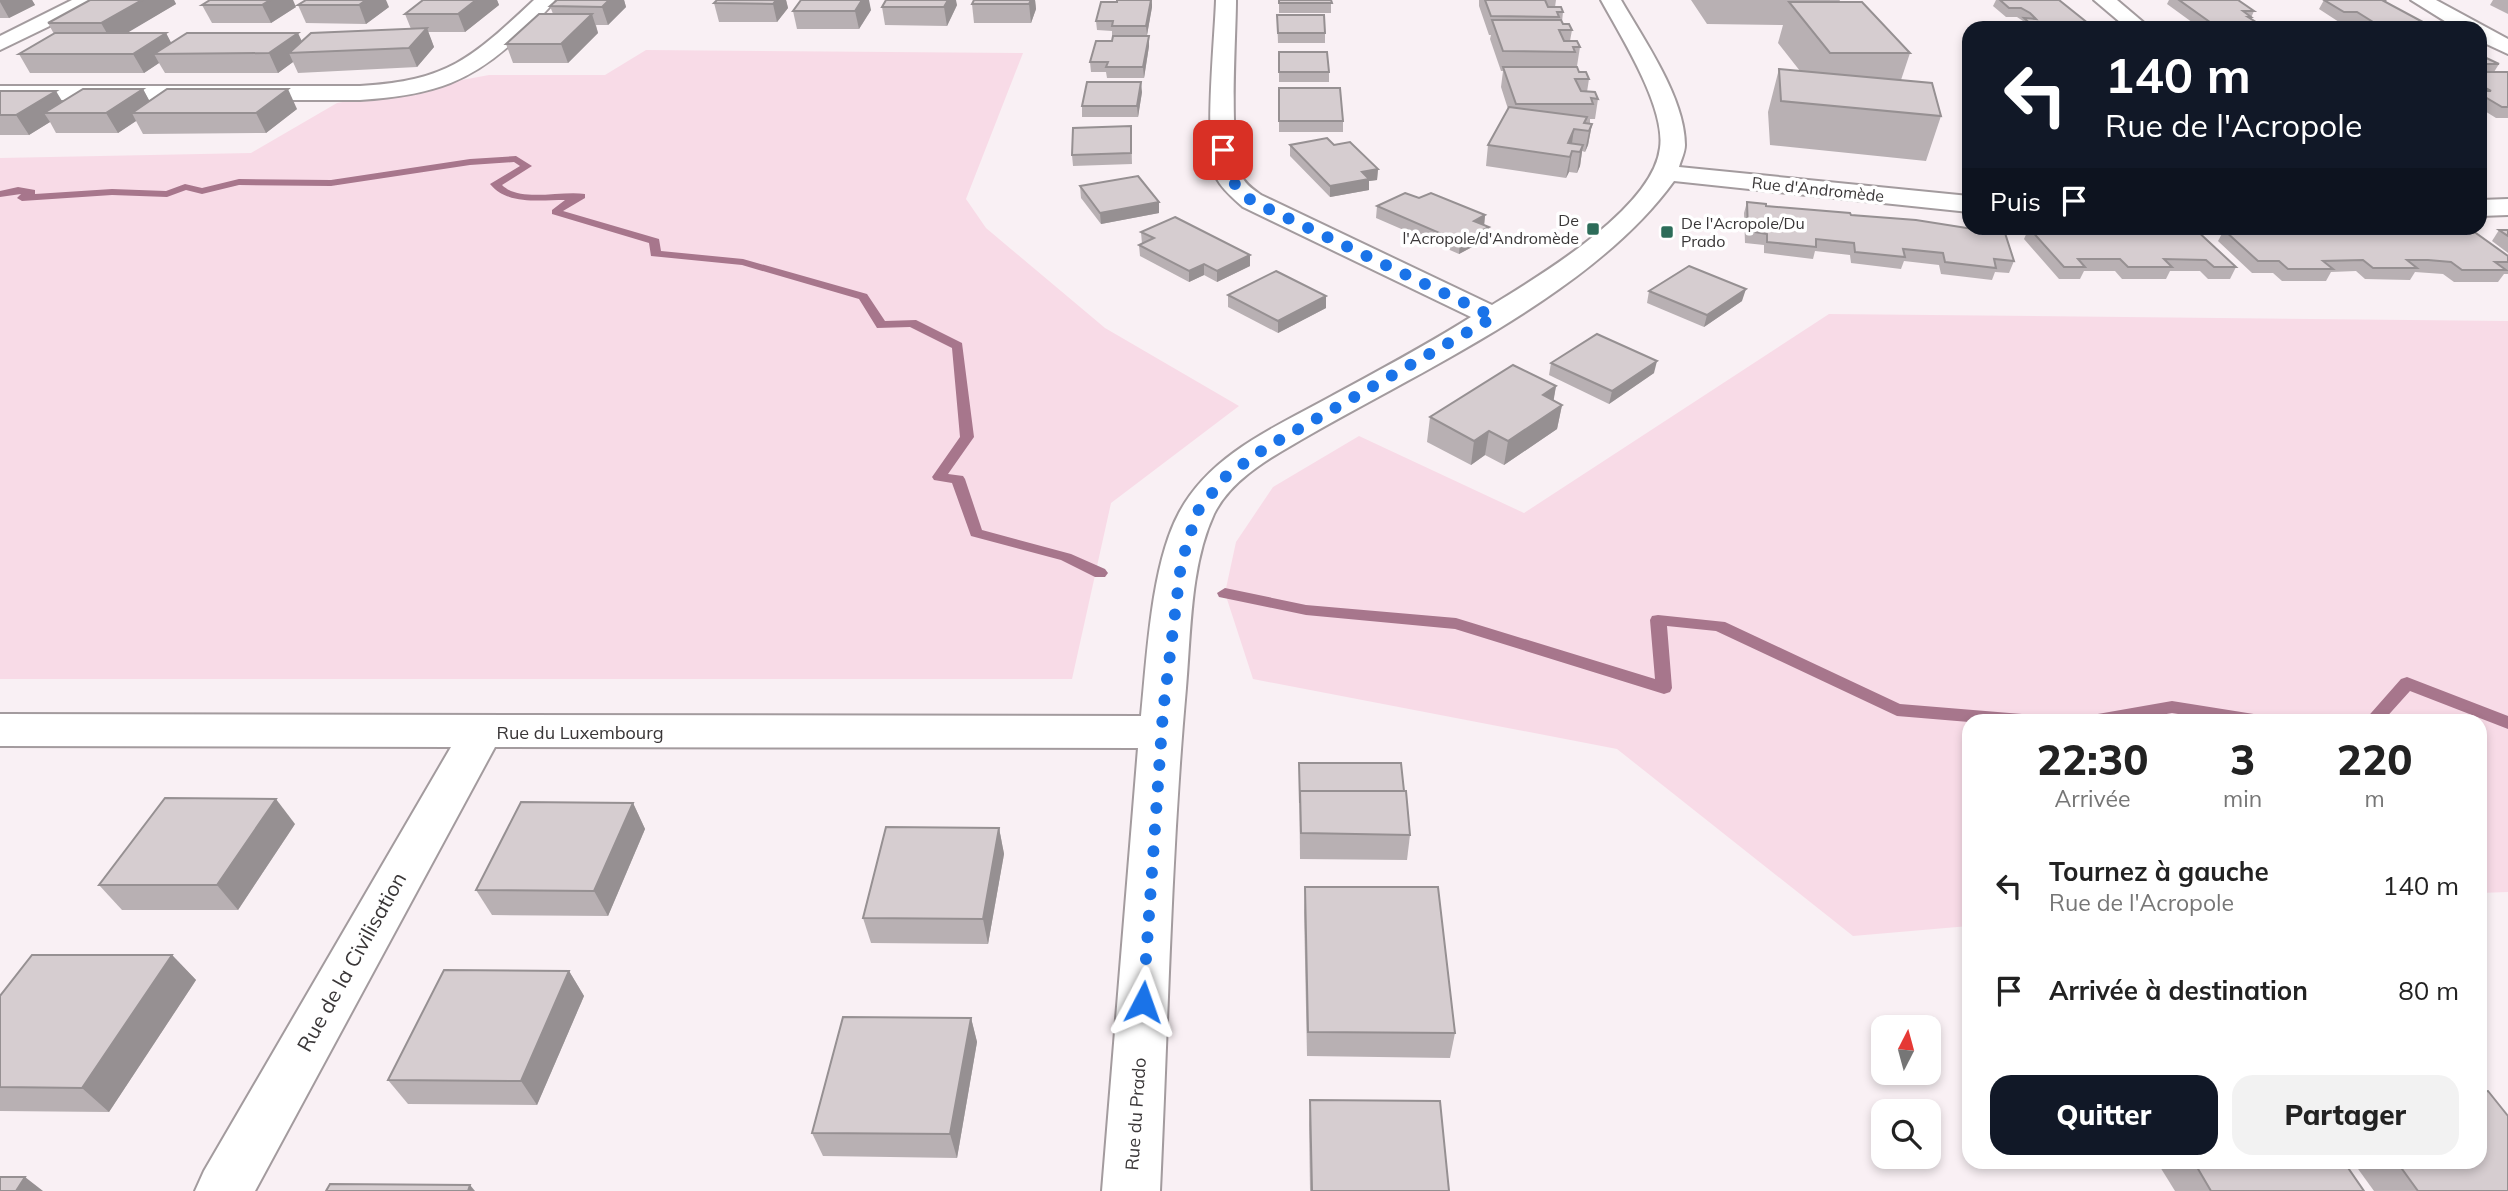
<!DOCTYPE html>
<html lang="fr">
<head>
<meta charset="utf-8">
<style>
	body { margin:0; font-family:Mulish,sans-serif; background:#f2f2f2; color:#222; height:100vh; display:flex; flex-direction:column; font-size:26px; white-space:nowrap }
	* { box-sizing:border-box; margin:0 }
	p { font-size:23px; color:#767676 }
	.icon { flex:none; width:38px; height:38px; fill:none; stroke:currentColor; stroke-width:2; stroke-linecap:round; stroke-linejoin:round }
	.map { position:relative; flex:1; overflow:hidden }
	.drawer { position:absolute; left:1962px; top:714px; width:525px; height:455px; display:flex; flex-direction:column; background:#fff; border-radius:21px; box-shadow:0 4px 10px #0003 }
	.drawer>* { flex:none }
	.hud { position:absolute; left:1962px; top:21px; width:525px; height:214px; border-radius:21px; box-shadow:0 4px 10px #0003; background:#111827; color:#fff; overflow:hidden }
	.needle { width:46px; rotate:6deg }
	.fabs { position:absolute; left:1871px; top:1015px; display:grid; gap:14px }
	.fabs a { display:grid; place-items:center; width:70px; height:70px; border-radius:14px; background:#fff; box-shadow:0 4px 10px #0003; font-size:35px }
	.pin { position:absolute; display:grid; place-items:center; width:60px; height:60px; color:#fff; margin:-30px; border-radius:14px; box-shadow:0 4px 10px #0006 }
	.me { position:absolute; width:77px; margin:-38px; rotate:4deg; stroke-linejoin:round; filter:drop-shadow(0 0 5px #0008) }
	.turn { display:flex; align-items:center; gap:24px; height:147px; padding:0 28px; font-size:32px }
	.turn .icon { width:91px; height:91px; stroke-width:2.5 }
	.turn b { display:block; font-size:49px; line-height:60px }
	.then { display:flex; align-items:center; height:66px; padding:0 28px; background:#0003; gap:14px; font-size:26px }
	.eta { display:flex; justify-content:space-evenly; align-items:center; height:119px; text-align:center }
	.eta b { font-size:42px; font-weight:800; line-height:49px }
	.button { display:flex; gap:14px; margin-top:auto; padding:14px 28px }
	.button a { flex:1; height:80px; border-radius:21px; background:#111827; color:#fff; font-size:28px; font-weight:800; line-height:80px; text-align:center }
	.button a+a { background:#f2f2f2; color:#222 }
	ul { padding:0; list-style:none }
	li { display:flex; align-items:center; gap:21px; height:105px; padding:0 28px }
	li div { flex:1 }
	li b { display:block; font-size:26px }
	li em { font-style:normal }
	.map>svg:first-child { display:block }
	.green { fill:#f8dbe7 }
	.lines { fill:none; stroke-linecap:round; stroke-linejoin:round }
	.stream { fill:#a7768c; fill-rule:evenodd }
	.minor-casing { stroke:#a39b9e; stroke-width:4 }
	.minor { fill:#fff; fill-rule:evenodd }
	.wall { fill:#b8b0b3 }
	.shaded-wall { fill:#969092 }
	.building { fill:#d6cdd0; stroke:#969092; stroke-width:2 }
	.route { stroke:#1a73e8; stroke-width:12; stroke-dasharray:0 21.6 }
	.poi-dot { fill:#2d6c59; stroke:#fff; stroke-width:2.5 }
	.labels { text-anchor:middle; stroke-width:7; stroke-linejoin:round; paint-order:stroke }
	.far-street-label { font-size:16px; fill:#393637; stroke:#fff }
	.far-poi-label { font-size:16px; fill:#393637; stroke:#fff; text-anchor:end }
	.street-label { font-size:18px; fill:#393637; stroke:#fff }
	.near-street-label { font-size:21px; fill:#393637; stroke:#fff }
</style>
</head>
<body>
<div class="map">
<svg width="2508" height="1191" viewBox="0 0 2508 1191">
	<rect width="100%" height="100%" fill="#f9f0f4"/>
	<g class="green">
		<polygon points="646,50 1023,53 966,199 986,228 1105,328 1239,406 1111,503 1072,679 0,679 0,158 251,153 337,103 489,75 605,75"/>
		<polygon points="1829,314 2508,321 2508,892 2480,893 2480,721 1969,721 1969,926 1853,936 1617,749 1253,679 1225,593 1236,542 1273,487 1359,436 1524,513"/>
	</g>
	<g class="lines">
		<g class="stream">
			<path d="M 516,156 L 532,166 L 502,185 C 520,203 561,190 585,194 L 585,198 L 563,211 L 659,239 L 661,251 L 743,259 L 867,294 L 885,321 L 916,320 L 962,343 L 974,437 L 948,474 L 963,476 L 965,479 L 982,530 L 1071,554 L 1105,569 L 1108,573 L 1105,577 L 1095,577 L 1061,560 L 971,536 L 952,483 L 934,480 L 932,477 L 960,437 L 952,348 L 910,327 L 877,328 L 859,299 L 742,265 L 651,256 L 649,243 L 552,214 L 552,210 L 565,200 C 539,200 507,205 490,184 L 520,166 L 514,162 L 470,165 L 331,186 L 239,185 L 202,194 L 186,190 L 167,197 L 112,195 L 22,201 L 17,198 L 21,194 L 0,197 L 0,191 L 18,187 L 35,190 L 35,194 L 112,189 L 166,191 L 185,184 L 202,188 L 239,179 L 331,180 L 470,159 Z"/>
			<polygon points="1225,588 1306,605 1456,618 1655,679 1650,620 1652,616 1658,615 1725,622 1900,704 2034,715 2040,716 2043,721 1969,722 1897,716 1716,631 1667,626 1672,688 1670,692 1664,694 1455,629 1306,615 1219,597 1217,593"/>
			<polygon points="2407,677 2508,716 2508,729 2410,691 2383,721 2364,721 2401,679"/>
			<polygon points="2172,701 2260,715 2266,716 2269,721 2220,721 2172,713 2128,721 2083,721 2086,716 2092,715"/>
		</g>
		<defs>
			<g id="minor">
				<polygon points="72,0 98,0 95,4 0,50 0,36"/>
				<path d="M 534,0 L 555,0 C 547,12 535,21 525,31 C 472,83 433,95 360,100 L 0,100 L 0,86 L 360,86 C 448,81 472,58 534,0 Z"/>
				<path d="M 1216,0 L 1236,0 C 1236,39 1228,147 1242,177 C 1246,185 1254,190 1261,195 L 1492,305 C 1541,275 1653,208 1660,148 C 1666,107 1620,35 1601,0 L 1621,0 C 1644,40 1685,98 1685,145 C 1685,152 1681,160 1679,167 L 1969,196 L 1969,212 L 1674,181 C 1591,296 1415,373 1294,444 C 1264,461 1229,483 1214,514 C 1190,566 1191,632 1186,688 C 1171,855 1168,1023 1160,1191 L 1102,1191 L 1138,748 L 495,747 L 255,1191 L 195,1191 L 204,1171 L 451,747 L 0,746 L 0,714 L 1141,716 C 1147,657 1151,565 1179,513 C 1210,455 1273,428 1328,398 C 1376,372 1425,346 1471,317 L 1243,207 C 1233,198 1223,190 1217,179 C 1203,151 1215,36 1216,0 Z"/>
				<polygon points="2094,0 2117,0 2150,28 2127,28"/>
				<polygon points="2411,0 2436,0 2508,39 2508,54 2480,41 2480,28 2456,28"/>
				<polygon points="2508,199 2508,215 2480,216 2480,200"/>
			</g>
		</defs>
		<use href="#minor" class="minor-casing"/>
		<use href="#minor" class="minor"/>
	</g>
	<g class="wall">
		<polygon points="0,0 32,0 35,5 9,18 0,18"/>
		<polygon points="90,0 174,0 176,4 126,33 166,33 171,43 302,41 411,29 405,14 423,0 497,0 499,5 465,32 428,32 434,47 417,67 298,73 293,62 278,73 165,73 159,63 144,73 30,73 19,54 54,34 48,23"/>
		<polygon points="210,0 296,7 271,23 212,23 202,5"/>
		<polygon points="306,0 389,7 366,24 306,23 298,5"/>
		<polygon points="557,0 624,0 626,7 608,25 596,25 598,33 568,63 513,63 506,44 553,14 550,6"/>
		<polygon points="786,0 788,8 777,22 719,22 714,3"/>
		<polygon points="974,0 1035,0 1036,9 1031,23 974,23 972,4"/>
		<polygon points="1152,0 1152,7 1147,35 1112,35 1112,31 1097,30 1096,21 1117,2"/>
		<rect x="1279" y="0" width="52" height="13"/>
		<polygon points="1479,0 1556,0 1555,7 1563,12 1562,22 1563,24 1572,30 1570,41 1580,47 1577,66 1573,66 1573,67 1589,79 1587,92 1598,99 1595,119 1590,119 1590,124 1592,124 1588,145 1585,152 1582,151 1580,166 1577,173 1569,172 1566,178 1486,166 1488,145 1508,109 1501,87 1503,71 1501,71 1490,39 1491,35 1489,35 1479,6"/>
		<polygon points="1691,0 1840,0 1839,2 1910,53 1901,80 1941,116 1926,161 1770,145 1768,112 1779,69 1800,71 1778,43 1783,25 1707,24"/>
		<polygon points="1996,0 2059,0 2094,28 2021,28 2023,21 2017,17 2006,17 1993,6"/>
		<polygon points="2169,0 2238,0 2254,11 2251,18 2256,22 2277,28 2200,28 2167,4"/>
		<polygon points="2324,0 2387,0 2386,2 2434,28 2357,28 2358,25 2352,22 2339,22 2319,9"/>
		<polygon points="2493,0 2508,0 2508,14 2490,5"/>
		<polygon points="957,5 947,26 885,25 882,7"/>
		<polygon points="871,10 859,29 797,29 793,11"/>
		<polygon points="1277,15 1325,33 1325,43 1278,43"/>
		<polygon points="1149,36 1149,46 1144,78 1107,78 1106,72 1091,72 1090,62 1112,41"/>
		<polygon points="1279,52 1329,72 1329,82 1279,82"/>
		<polygon points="2480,55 2499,64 2494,72 2508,72 2508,118 2496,118 2480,108"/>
		<polygon points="1279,88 1343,121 1343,132 1279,132"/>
		<polygon points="143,89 149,101 297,109 266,133 143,134 136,121 118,133 56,133 50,122 29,135 0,135 0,91 62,101"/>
		<polygon points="1142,92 1138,117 1082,117 1082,106"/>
		<polygon points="1131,126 1132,164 1073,166 1072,155"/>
		<polygon points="1290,145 1334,145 1378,169 1377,180 1369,181 1369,190 1330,197 1290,156"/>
		<polygon points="1080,186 1159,202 1159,213 1101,224 1081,198"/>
		<polygon points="1419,198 1485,215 1484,226 1487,239 1459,254 1376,218 1377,206"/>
		<polygon points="1747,202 1766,206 1851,215 2014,261 2009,273 1995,272 1992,280 1941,274 1939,265 1904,261 1901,269 1851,263 1850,255 1815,251 1813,259 1764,253 1764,245 1745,243 1744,213"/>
		<polygon points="2029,228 2194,228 2236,267 2230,279 2208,279 2200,271 2170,271 2166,279 2122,279 2115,271 2084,271 2080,279 2059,279 2024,239"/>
		<polygon points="2224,230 2508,256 2508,274 2504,274 2498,282 2454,282 2443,274 2415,272 2410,280 2365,279 2356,271 2331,272 2326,281 2282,281 2273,273 2252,273 2218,241"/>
		<polygon points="2499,230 2508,230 2508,253 2492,241"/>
		<polygon points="1141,232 1250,266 1217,282 1204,275 1189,282 1140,256 1139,245 1142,244"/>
		<polygon points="1649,291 1742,301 1704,327 1647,303"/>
		<polygon points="1228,295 1326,308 1278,333 1228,307"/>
		<polygon points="1551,363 1654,373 1609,404 1549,375"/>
		<polygon points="1556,386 1553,401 1562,405 1557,429 1504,465 1485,455 1471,465 1427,442 1430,417"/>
		<polygon points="1299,763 1404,791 1410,835 1407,860 1300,859"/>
		<polygon points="633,803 645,829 608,916 492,915 476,890"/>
		<polygon points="295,824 238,910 122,910 99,885"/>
		<polygon points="999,828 1004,854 988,944 871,943 863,918"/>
		<polygon points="1305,887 1455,1033 1450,1058 1307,1056 1304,912"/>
		<polygon points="172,955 196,980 109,1112 0,1111 0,996"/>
		<polygon points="569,971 584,996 537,1105 408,1104 388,1080"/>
		<polygon points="971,1018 977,1042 957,1158 823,1156 812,1133"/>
		<polygon points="1310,1100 1449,1191 1310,1191 1309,1124"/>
		<polygon points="2157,1162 2344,1162 2364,1191 2175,1191"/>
		<polygon points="2353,1162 2480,1162 2508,1191 2374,1191"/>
	</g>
	<g class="shaded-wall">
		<polygon points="0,0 32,0 35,5 9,18 0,2"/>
		<polygon points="142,0 174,0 176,4 112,42 101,23"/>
		<polygon points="270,0 293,0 296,7 271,23 262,5"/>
		<polygon points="366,0 386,0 389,7 366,24 359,5"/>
		<polygon points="476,0 497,0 499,5 465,32 458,14"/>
		<polygon points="609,0 624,0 626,7 608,25 602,7"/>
		<polygon points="776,0 786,0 788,8 777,22 773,4"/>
		<polygon points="862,0 869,0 871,10 859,29 855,11"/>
		<polygon points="948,0 956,0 957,5 947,26 944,7"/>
		<polygon points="1031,0 1035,0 1036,9 1031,23 1029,4"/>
		<polygon points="1152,0 1152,7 1147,35 1146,26"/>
		<polygon points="592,14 598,33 568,63 561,44"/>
		<polygon points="427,28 434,47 417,67 409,48"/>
		<polygon points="166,33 176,52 154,54 159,63 144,73 133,54"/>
		<polygon points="298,33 307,52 289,53 293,62 278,73 269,53"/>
		<polygon points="1149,36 1149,46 1144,78 1143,67"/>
		<polygon points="1141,82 1142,92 1138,117 1137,106"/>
		<polygon points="143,89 154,109 132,113 136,121 118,133 106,113"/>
		<polygon points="288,89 297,109 266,133 256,113"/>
		<polygon points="56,91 68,111 44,113 50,122 29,135 16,115"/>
		<polygon points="1592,124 1588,145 1585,152 1589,131"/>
		<polygon points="1574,129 1571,150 1568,143"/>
		<polygon points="1583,145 1580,166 1577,173 1580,152"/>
		<polygon points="1572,151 1569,172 1566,178 1570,157"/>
		<polygon points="1378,169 1377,180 1369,181 1369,190 1330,197 1330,186 1362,172"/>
		<polygon points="1159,202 1159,213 1101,224 1100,213"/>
		<polygon points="1485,215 1484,226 1474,221"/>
		<polygon points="1489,227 1487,239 1459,254 1460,242"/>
		<polygon points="1250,255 1250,266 1217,282 1217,271"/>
		<polygon points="1204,264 1204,275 1189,282 1189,271"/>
		<polygon points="1746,289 1742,301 1704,327 1707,315"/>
		<polygon points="1326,296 1326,308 1278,333 1278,321"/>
		<polygon points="1657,361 1654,373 1609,404 1612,391"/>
		<polygon points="1556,386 1552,410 1543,395"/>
		<polygon points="1562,405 1557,429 1504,465 1508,441"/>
		<polygon points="1489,431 1485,455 1471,465 1474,441"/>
		<polygon points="276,799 295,824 238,910 217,885"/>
		<polygon points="633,803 645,829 608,916 594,891"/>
		<polygon points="999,828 1004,854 988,944 983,919"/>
		<polygon points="172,955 196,980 109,1112 82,1088"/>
		<polygon points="569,971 584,996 537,1105 521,1081"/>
		<polygon points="971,1018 977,1042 957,1158 950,1134"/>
		<polygon points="25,1177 43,1191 16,1191"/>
		<polygon points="470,1185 475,1191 468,1191"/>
	</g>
	<g class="building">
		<polygon points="90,0 142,0 101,23 48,23"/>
		<polygon points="210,0 270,0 262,5 202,5"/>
		<polygon points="306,0 366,0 359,5 298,5"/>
		<polygon points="423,0 476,0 458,14 405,14"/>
		<polygon points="557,0 609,0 602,7 550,6"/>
		<polygon points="717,0 776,0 773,4 714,3"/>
		<polygon points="801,0 862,0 855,11 793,11"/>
		<polygon points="886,0 948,0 944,7 882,7"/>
		<polygon points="974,0 1031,0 1029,4 972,4"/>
		<polygon points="1117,0 1151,0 1146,26 1112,26 1113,21 1096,21 1101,2 1117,2"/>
		<polygon points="1279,0 1331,0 1332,3 1279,3"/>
		<polygon points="1485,0 1545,0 1548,7 1561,7 1563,12 1557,12 1559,17 1491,16"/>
		<polygon points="2000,0 2059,0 2094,28 2035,28 2024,18 2036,19 2030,13 2021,8 2009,8"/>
		<polygon points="2179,0 2238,0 2254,11 2243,11 2251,17 2248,17 2256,22 2268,22 2277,28 2217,28 2212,25 2214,25"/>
		<polygon points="2324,0 2386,0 2382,0 2434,28 2370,28 2360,22 2373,22 2357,12 2344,12"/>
		<polygon points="1789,2 1862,2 1910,53 1830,53"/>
		<polygon points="539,14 592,14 561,44 506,44"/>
		<polygon points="1277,15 1324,15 1325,33 1278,33"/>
		<polygon points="1492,20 1561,20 1563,24 1569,24 1572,30 1559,30 1564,41 1577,41 1580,47 1573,47 1575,52 1503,51"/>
		<polygon points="427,28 409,48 289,53 311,33"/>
		<polygon points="55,33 166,33 133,54 19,54"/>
		<polygon points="187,33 298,33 269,53 154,54"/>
		<polygon points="1113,36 1149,36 1143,67 1106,67 1108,62 1090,62 1096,41 1112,41"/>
		<polygon points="1279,52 1327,52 1329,72 1279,72"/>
		<polygon points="2480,55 2499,64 2480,64"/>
		<polygon points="1503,67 1577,67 1579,72 1586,72 1589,79 1575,79 1581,91 1595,92 1598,99 1591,98 1593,104 1516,104"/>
		<polygon points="1779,69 1932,83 1941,116 1781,101"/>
		<polygon points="2480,72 2508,72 2508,107 2502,107 2480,94 2480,91 2491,91 2480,85"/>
		<polygon points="1087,82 1141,82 1137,106 1082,106"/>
		<polygon points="1279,88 1340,88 1343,121 1279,121"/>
		<polygon points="83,89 143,89 106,113 44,113"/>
		<polygon points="167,89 288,89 256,113 132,113"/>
		<polygon points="0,91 56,91 16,115 0,115"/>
		<polygon points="1509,107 1587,117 1584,123 1592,124 1589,131 1574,129 1568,143 1583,145 1580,152 1572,151 1570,157 1488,145"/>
		<polygon points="1131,126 1131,153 1072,155 1073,128"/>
		<polygon points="1327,138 1334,145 1350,142 1378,169 1362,172 1369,179 1330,186 1290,145"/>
		<polygon points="1138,176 1159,202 1100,213 1080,186"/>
		<polygon points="1405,193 1419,198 1431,193 1485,215 1474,221 1489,227 1460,242 1377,206"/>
		<polygon points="1747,202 1766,204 1766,206 1850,213 1851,215 1916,220 1973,229 2004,230 2014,261 1994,259 1996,268 1945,262 1943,253 1903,249 1905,257 1855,252 1854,243 1816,239 1816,247 1767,242 1767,234 1748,231"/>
		<polygon points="1175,217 1250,255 1217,271 1204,264 1189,271 1139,245 1154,238 1141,232"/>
		<polygon points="2029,228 2194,228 2236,267 2214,267 2206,260 2164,259 2172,267 2128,267 2120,259 2078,259 2085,267 2064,267"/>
		<polygon points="2224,230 2473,231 2508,256 2508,262 2495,262 2506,270 2462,270 2451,262 2428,260 2407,260 2417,268 2373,268 2363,260 2323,261 2333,269 2288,269 2279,261 2258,261"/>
		<polygon points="2499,230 2508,230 2508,236"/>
		<polygon points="1689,266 1746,289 1707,315 1649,291"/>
		<polygon points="1276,271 1326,296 1278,321 1228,295"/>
		<polygon points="1597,334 1657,361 1612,391 1551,363"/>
		<polygon points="1513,365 1556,386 1543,395 1562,405 1508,441 1489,431 1474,441 1430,417"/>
		<polygon points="1299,763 1401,763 1404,791 1300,791 1300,803"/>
		<polygon points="1300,791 1406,791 1410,835 1301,833"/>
		<polygon points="165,798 276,799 217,885 99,885"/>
		<polygon points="521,802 633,803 594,891 476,890"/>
		<polygon points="886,827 999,828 983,919 863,918"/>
		<polygon points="1305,887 1438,887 1455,1033 1308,1032"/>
		<polygon points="32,955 172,955 82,1088 0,1087 0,996"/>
		<polygon points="444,970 569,971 521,1081 388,1080"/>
		<polygon points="843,1017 971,1018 950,1134 812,1133"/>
		<polygon points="2488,1091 2508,1116 2508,1191 2418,1191 2397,1162 2480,1162 2480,1092"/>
		<polygon points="1310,1100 1440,1101 1449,1191 1312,1191"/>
		<polygon points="2194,1162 2344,1162 2364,1191 2211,1191"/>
		<polygon points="0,1177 25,1177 16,1191 0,1191"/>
		<polygon points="330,1184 470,1185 468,1191 326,1191"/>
	</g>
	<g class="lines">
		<path class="route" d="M 1143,1002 L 1163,712 L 1181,564 L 1197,512 L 1225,477 L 1267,447 L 1494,317 L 1252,201 C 1234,187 1225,173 1223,150"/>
	</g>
	<g class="poi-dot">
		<rect x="1586" y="222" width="14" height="14" rx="3.5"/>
		<rect x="1660" y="225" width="14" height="14" rx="3.5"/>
	</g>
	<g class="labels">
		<g class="far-street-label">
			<text transform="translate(1818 189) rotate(6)" y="6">Rue d'Andromède</text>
		</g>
		<g class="far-poi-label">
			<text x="1579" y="226">De<tspan x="1579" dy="18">l'Acropole/d'Andromède</tspan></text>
			<text x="1681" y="229" text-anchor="start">De l'Acropole/Du<tspan x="1681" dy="18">Prado</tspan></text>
		</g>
		<g class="street-label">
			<text x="580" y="739">Rue du Luxembourg</text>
			<text transform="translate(1136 1114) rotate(-86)" y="6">Rue du Prado</text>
		</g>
		<g class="near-street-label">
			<text transform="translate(352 962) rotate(-61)" y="7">Rue de la Civilisation</text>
		</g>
	</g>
</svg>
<div class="fabs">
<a><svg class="needle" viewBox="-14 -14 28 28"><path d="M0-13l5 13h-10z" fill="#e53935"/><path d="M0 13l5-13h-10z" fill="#767676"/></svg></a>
<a><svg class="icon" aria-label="search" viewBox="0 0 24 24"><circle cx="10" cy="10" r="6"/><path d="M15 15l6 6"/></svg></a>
</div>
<div class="pin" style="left:1223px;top:150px;background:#d93025"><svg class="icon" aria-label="arrive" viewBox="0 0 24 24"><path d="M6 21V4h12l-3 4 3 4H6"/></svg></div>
<svg class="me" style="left:1143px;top:1002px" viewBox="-20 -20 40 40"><path d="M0-17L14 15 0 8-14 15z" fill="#1a73e8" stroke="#fff" stroke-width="4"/></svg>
<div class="hud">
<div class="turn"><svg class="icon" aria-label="left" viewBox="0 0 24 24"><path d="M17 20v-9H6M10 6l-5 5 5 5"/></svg><div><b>140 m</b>Rue de l'Acropole</div></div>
<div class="then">Puis<svg class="icon" aria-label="arrive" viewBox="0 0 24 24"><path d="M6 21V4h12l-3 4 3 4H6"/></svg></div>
</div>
<section class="drawer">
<div class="eta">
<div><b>22:30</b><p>Arrivée</p></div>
<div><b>3</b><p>min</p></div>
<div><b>220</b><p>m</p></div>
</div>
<ul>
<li><svg class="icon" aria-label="left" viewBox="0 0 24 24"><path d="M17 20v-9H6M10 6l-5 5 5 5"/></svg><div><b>Tournez à gauche</b><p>Rue de l'Acropole</p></div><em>140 m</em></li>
<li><svg class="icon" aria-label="arrive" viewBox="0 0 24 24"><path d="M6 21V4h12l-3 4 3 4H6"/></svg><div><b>Arrivée à destination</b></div><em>80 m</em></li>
</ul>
<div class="button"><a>Quitter</a><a>Partager</a></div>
</section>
</div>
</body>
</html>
